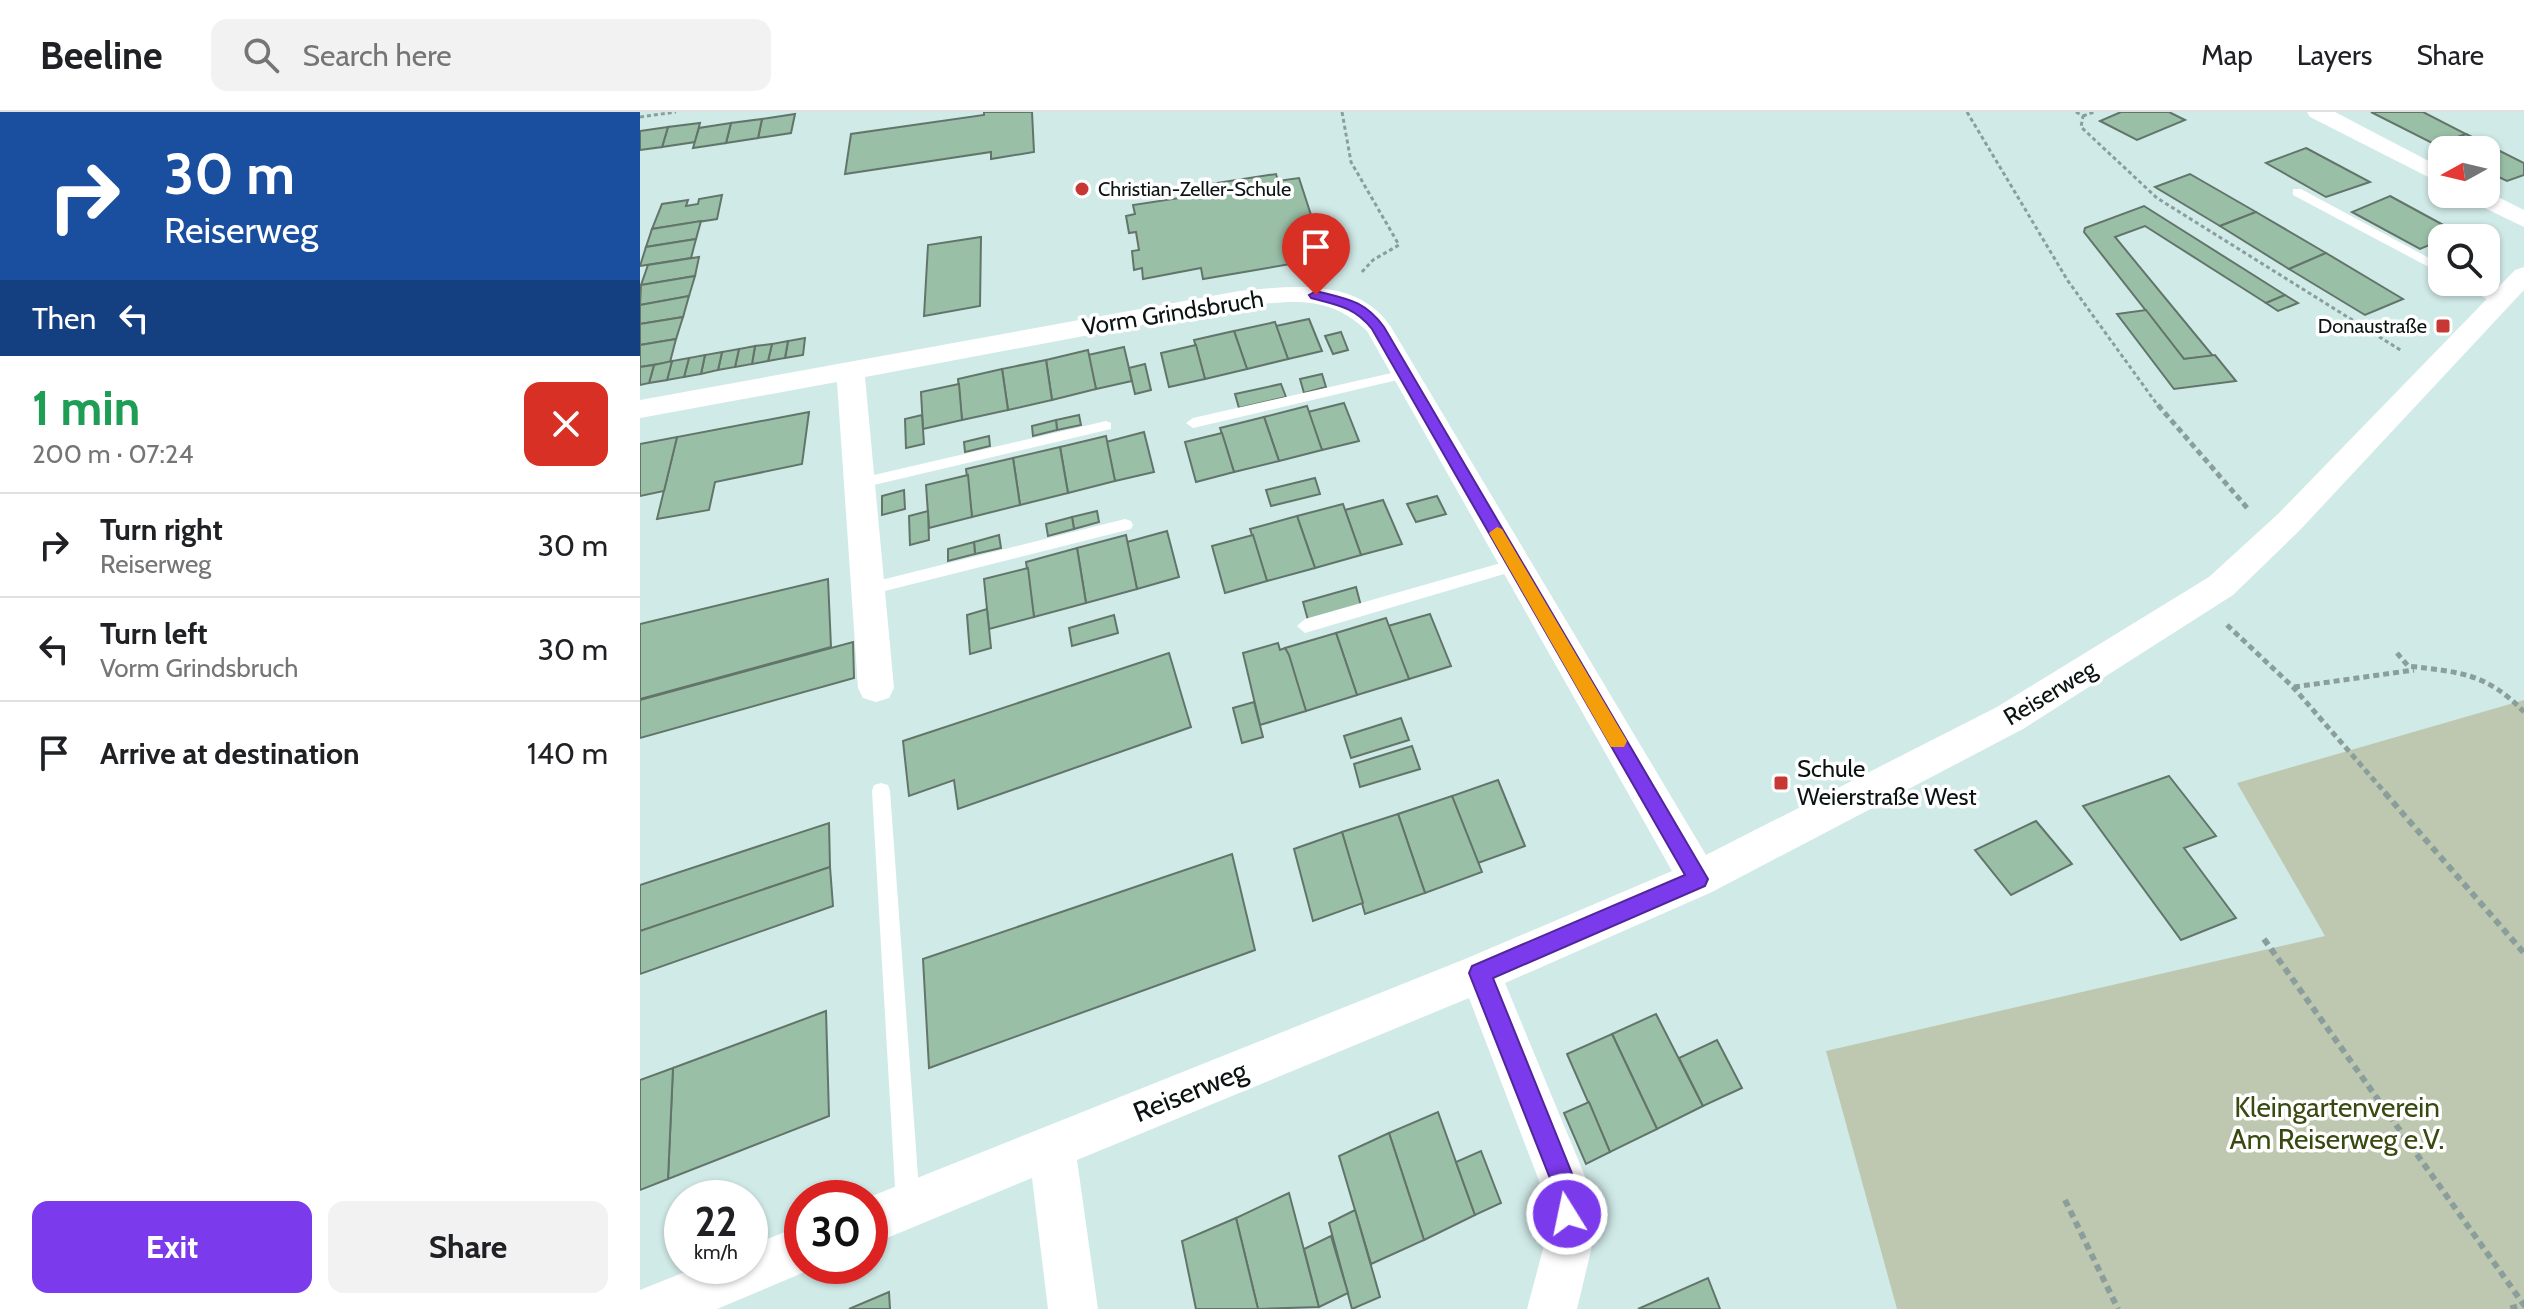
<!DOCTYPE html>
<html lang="en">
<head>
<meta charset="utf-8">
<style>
	body { margin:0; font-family:Cabin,sans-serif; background:#f2f2f2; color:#202124; height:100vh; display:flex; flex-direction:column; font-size:30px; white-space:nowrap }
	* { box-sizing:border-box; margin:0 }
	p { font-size:26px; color:#757577 }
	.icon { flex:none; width:44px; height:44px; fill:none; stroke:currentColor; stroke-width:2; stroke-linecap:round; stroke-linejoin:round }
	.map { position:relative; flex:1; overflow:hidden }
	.panel { display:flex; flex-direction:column; background:#fff; width:640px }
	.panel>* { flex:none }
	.banner { background:#1a4fa0; color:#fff; overflow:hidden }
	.needle { width:52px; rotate:262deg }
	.controls { position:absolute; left:1788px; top:24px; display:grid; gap:16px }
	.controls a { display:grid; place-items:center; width:72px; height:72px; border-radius:16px; background:#fff; box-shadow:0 2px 6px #0004; font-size:40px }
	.speed { position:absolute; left:24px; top:1068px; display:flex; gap:16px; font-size:40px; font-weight:700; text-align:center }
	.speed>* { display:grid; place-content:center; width:104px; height:104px; border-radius:50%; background:#fff; box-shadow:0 2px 6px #0004; line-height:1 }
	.speed small { font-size:20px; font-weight:400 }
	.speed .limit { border:12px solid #d22; background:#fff; color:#111 }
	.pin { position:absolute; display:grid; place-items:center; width:68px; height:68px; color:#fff; margin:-82px -34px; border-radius:50% 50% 50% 0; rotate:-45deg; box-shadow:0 0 8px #0007 }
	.pin .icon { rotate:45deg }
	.me { position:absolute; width:88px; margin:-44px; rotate:350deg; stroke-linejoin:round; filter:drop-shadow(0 0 6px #0008) }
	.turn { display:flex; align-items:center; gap:28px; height:168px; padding:0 32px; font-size:36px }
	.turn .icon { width:104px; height:104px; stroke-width:2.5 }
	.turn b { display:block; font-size:56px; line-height:68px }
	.then { display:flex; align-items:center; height:76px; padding:0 32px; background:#0003; gap:16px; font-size:30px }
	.round { display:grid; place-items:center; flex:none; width:84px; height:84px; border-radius:16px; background:#f2f2f2 }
	.headline { display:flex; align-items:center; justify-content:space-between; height:136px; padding:0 32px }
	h1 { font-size:48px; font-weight:800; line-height:60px; color:#1e9e55 }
	.primary-button { display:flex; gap:16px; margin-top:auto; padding:16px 32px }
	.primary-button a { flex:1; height:92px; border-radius:16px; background:#7c3aed; color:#fff; font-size:32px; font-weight:800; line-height:92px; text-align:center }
	.primary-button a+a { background:#f2f2f2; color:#202124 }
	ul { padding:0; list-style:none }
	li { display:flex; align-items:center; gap:24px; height:104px; padding:0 32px; border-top:2px solid #e0e0e0 }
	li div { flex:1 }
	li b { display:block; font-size:30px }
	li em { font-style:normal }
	header { display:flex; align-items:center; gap:48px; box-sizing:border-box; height:112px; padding:0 40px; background:#fff; border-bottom:2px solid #e0e0e0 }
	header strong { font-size:38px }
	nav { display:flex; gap:44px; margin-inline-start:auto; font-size:28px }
	.search { width:560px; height:72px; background:#f2f2f2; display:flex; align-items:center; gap:20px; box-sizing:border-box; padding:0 28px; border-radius:16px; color:#757577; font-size:30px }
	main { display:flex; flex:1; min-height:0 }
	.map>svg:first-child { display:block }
	.green { fill:#bec8b0 }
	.building { fill:#9abfa7; stroke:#63756a; stroke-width:2 }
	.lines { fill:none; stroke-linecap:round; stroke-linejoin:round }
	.path-far2 { stroke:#8a9e9c; stroke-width:3; stroke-dasharray:4 3; stroke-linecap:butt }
	.path-far1 { stroke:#8a9e9c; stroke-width:5; stroke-dasharray:6 4; stroke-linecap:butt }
	.path { stroke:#8a9e9c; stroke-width:6; stroke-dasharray:7 5; stroke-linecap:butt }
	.service { fill:#fff; fill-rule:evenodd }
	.minor { fill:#fff; fill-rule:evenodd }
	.route { fill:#7c3aed; stroke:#51269a; stroke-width:2 }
	.slow { fill:#f59e0b }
	.poi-dot { fill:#c73835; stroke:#fff; stroke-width:3 }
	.labels { text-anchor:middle; stroke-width:7; stroke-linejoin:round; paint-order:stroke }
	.far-poi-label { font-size:20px; fill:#0b1413; stroke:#fff; text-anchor:start }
	.street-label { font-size:24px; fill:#0b1413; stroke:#fff }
	.poi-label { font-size:24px; fill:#0b1413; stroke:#fff; text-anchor:start }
	.near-street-label { font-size:28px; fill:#0b1413; stroke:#fff }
	.near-park-label { font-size:28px; fill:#394a11; stroke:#fff }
</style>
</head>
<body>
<header>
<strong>Beeline</strong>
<div class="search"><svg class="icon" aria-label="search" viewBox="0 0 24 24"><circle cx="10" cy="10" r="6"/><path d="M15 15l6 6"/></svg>Search here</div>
<nav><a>Map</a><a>Layers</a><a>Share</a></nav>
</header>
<main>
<section class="panel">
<div class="banner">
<div class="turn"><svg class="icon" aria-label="right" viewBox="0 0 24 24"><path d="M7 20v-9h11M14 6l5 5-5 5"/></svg><div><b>30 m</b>Reiserweg</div></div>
<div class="then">Then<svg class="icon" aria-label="left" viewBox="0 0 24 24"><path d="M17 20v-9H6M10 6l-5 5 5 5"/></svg></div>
</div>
<div class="headline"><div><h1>1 min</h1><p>200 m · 07:24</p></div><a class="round" style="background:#d93025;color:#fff"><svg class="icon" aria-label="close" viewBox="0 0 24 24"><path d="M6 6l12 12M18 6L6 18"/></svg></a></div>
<ul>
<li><svg class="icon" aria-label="right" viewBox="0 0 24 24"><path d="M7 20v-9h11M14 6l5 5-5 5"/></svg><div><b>Turn right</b><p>Reiserweg</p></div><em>30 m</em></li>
<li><svg class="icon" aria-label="left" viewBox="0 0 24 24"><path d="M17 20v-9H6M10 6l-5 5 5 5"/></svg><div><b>Turn left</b><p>Vorm Grindsbruch</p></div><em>30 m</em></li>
<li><svg class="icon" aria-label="arrive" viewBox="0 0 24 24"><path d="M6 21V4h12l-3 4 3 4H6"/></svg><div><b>Arrive at destination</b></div><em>140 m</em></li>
</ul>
<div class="primary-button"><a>Exit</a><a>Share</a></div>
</section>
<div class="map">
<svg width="1884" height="1197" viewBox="0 0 1884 1197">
	<rect width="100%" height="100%" fill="#d0eae8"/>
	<polygon class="green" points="1884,588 1884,1197 1257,1197 1186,939 1685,824 1597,671"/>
	<g class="building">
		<polygon points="344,0 392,0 394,40 351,47 351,40 205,62 211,22 344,3"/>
		<polygon points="1481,0 1529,0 1545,8 1497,28 1460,9"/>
		<polygon points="1731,0 1783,0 1826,22 1796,33"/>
		<polygon points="155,2 151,21 118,26 122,7"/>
		<polygon points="122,7 118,26 86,31 91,11"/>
		<polygon points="60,11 55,30 22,35 28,15"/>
		<polygon points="91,11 86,31 53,36 59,16"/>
		<polygon points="28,15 22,35 0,38 0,19"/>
		<polygon points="1826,22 1884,51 1884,63 1867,69 1846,59 1846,38 1806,38 1796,33"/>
		<polygon points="1666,36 1730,70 1686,85 1626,51"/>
		<polygon points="636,62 638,69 659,66 682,137 659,141 662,150 563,167 561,156 503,167 502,156 494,158 492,139 499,138 496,120 489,121 486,104 495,102 493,93 546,85 544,76"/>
		<polygon points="1550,62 1616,100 1580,114 1515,75"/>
		<polygon points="82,83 77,107 12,117 22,92 48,88 46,94 58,92 59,87"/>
		<polygon points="1750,84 1818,121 1780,137 1712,100"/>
		<polygon points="1504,94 1645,183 1626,191 1505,114 1475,125 1573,244 1544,247 1444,120 1445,116"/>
		<polygon points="1616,100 1686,141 1649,157 1580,114"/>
		<polygon points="61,109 56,127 6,135 12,117"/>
		<polygon points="341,125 340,194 284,204 288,133"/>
		<polygon points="56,127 51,146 0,154 6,135"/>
		<polygon points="1686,141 1763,187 1725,203 1649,157"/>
		<polygon points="59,145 55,164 1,173 8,153"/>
		<polygon points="55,164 49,184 0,193 1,173"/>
		<polygon points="1645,183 1658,191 1638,199 1626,191"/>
		<polygon points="49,184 43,205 0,212 0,193"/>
		<polygon points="1506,198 1544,247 1575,243 1596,269 1534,277 1477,202"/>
		<polygon points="43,205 36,227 0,233 0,212"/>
		<polygon points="669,207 682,239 648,247 636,214"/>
		<polygon points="635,210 648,247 607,257 594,219"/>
		<polygon points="594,219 607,257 565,267 554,228"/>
		<polygon points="701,220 708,238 693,242 685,224"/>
		<polygon points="165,226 163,243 145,246 148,229"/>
		<polygon points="36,227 30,250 0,255 0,233"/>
		<polygon points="148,229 145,246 128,249 132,232"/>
		<polygon points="132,232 128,249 112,252 115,234"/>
		<polygon points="556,233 565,267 529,275 521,241"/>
		<polygon points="115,234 112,252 95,255 99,237"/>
		<polygon points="484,235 492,269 456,277 448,243"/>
		<polygon points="99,237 95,255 78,258 82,240"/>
		<polygon points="448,238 456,277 412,288 406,248"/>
		<polygon points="82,240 78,258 61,262 65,243"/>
		<polygon points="65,243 61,262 44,265 49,246"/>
		<polygon points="49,246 44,265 27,268 32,249"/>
		<polygon points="406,248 412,288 368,298 362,257"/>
		<polygon points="32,249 27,268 9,271 14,253"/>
		<polygon points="505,252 511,278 495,282 489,256"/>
		<polygon points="14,253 9,271 0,273 0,255"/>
		<polygon points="362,257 368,298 322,308 318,267"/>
		<polygon points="682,262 686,275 664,281 660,267"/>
		<polygon points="319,272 322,308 283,317 281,280"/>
		<polygon points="641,272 646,285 599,296 595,282"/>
		<polygon points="704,291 719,329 682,338 668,300"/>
		<polygon points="667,294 682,338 639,349 624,305"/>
		<polygon points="169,300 162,352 75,370 69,398 17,407 37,325"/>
		<polygon points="282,303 284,332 266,336 265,307"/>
		<polygon points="439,303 441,313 417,318 416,308"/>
		<polygon points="624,305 639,349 594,360 580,316"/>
		<polygon points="416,308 417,318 393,324 392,314"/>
		<polygon points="504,320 514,360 475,369 466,330"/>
		<polygon points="582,321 594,360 556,370 545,330"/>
		<polygon points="349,324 350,334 325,340 324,330"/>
		<polygon points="466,324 475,369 428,381 420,335"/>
		<polygon points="37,325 24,379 0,384 0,332"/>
		<polygon points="420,335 428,381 380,393 373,346"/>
		<polygon points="373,346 380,393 332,405 326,357"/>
		<polygon points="328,363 332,405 289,416 286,373"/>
		<polygon points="675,366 680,382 631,394 626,378"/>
		<polygon points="264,378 265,397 242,403 242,384"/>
		<polygon points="797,384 806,402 776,410 767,392"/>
		<polygon points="743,388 762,432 721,443 705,398"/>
		<polygon points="703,392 721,443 675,456 657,404"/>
		<polygon points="288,399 289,428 270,433 269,404"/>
		<polygon points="457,399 459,410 434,417 432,405"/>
		<polygon points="657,404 675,456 627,469 610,417"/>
		<polygon points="432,405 434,417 408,424 406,412"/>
		<polygon points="527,419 539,465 497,477 487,430"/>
		<polygon points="359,423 361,436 335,442 334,430"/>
		<polygon points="486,423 497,477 446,491 437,436"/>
		<polygon points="613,423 627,469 585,481 572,434"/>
		<polygon points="334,430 335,442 308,449 308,437"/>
		<polygon points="437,436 446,491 394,505 386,450"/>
		<polygon points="388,456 394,505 349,517 344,467"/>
		<polygon points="188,467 191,535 0,587 0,512"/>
		<polygon points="716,475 721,494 668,508 663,490"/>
		<polygon points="347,497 351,536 330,542 327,503"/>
		<polygon points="790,502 811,554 769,567 748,514"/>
		<polygon points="474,503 478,521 432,534 429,516"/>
		<polygon points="746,506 769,567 717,583 696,521"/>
		<polygon points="696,521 717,583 666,599 645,536"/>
		<polygon points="213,530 214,566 0,626 0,588"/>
		<polygon points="638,531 640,538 645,536 649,543 666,599 620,613 603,541"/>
		<polygon points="529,541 551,615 318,697 314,668 269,684 263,629"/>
		<polygon points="614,590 623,625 602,631 593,596"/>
		<polygon points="761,606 769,628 711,646 704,624"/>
		<polygon points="772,634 780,657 720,675 714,652"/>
		<polygon points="1529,664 1576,724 1544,736 1596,806 1541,828 1443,694"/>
		<polygon points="858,668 885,734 838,751 812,684"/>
		<polygon points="812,684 842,760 785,781 758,702"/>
		<polygon points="758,702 785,781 725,802 702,720"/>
		<polygon points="1396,709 1432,752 1371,783 1335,738"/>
		<polygon points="189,711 190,755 0,819 0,773"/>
		<polygon points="702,720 723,791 673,809 654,737"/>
		<polygon points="592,742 615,838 289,956 283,847"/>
		<polygon points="190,755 193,794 0,862 0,819"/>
		<polygon points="186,899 189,1004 28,1067 33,956"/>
		<polygon points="1016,902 1063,994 1017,1017 972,922"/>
		<polygon points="972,922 1017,1017 970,1040 927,942"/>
		<polygon points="1077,928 1102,976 1063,994 1039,946"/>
		<polygon points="33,956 28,1067 0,1078 0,968"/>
		<polygon points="949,990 970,1040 946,1052 924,1001"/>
		<polygon points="798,1000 835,1103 784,1128 749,1021"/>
		<polygon points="749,1021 784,1128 731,1152 699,1044"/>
		<polygon points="841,1039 861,1091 835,1103 816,1050"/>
		<polygon points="649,1081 679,1195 618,1197 596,1106"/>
		<polygon points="715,1098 740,1185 712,1197 689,1111"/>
		<polygon points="596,1106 618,1197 556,1197 542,1129"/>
		<polygon points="691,1124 708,1181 679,1195 664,1137"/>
		<polygon points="1068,1166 1080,1197 998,1197"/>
		<polygon points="249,1180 250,1197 209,1197"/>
	</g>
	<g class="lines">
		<g class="path-far2">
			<polyline points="702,0 711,50 759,133 733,148 721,161"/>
			<polyline points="1327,0 1428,169 1519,295"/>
			<polyline points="1436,0 1443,4 1441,15 1517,86 1762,239"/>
			<polyline points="1443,4 1454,0"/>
			<polyline points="0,5 36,0"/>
		</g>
		<g class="path-far1">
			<polyline points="1518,293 1609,398"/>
			<polyline points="1587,513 1653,575 1747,683"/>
			<path d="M 1757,541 L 1768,554 C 1819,560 1847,561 1884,600"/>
			<polyline points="1654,575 1774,558"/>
		</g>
		<g class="path">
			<polyline points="1745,681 1884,841"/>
			<polyline points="1624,827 1884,1193 1868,1197"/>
			<polyline points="1425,1088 1478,1197"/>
		</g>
		<g class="service">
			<polygon points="1653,77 1661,77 1802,153 1802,162 1653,83"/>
			<polygon points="1818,170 1834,170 1867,189 1855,192"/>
			<polygon points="765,258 770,259 770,265 553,316 546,311 553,306"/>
			<polygon points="466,309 471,311 471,317 221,376 213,371 221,366"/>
			<polygon points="485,407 491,409 493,413 491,417 229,483 221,477 229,471"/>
			<polygon points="875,447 883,453 881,457 665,521 657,514 665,507"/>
			<polygon points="241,671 248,673 250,679 280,1092 276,1100 268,1104 260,1100 256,1092 232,679 234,673"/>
		</g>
		<g class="minor">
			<polygon points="1667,0 1695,0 1802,56 1802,72 1670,5"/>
			<polygon points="1846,79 1884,98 1884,115 1826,87 1822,82 1846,82"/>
			<path d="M 1884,155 L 1884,178 L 1660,418 L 1593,483 L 1383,617 L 1072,780 L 865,871 L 949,1074 L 953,1130 L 937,1197 L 887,1197 L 905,1130 L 901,1074 L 829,886 L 437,1048 L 458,1197 L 408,1197 L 392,1066 L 230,1133 L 230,1086 L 227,1086 L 825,847 L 1032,759 L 727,219 C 688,181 649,189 599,195 L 225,265 L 254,576 L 249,586 L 236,590 L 223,586 L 218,576 L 197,270 L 0,306 L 0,288 L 599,179 C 651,174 718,165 751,215 L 1066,743 L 1357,595 L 1569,465 L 1638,402 L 1875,158 Z"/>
			<polygon points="162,1113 162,1154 179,1154 77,1197 0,1197 0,1178 60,1154 110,1154 110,1134"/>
		</g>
	</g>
	<path class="route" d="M 676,179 C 707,187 724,188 744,215 L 1068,767 L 1065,774 L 853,866 L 937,1074 L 939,1102 L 936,1111 L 927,1114 L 919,1111 L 913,1074 L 829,861 L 832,854 L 1045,763 L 732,217 C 715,195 697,193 671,186 L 669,183 Z"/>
	<polygon class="slow" points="857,415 862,417 984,624 987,629 984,635 971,635 849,421"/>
	<g class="poi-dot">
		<circle cx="442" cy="77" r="8"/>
		<rect x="1795" y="206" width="16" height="16" rx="4"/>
		<rect x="1133" y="663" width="16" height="16" rx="4"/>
	</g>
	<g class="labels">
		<g class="far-poi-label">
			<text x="458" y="84">Christian-Zeller-Schule</text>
			<text x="1787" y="221" text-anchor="end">Donaustraße</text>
		</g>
		<g class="street-label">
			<text transform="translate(533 201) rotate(-9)" y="8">Vorm Grindsbruch</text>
			<text transform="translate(1410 581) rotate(-31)" y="8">Reiserweg</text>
		</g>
		<g class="poi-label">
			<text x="1157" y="665">Schule<tspan x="1157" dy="28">Weierstraße West</tspan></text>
		</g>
		<g class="near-street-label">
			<text transform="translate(550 979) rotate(-22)" y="10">Reiserweg</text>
		</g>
		<g class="near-park-label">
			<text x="1697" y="1005">Kleingartenverein<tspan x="1697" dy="32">Am Reiserweg e.V.</tspan></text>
		</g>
	</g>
</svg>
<div class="controls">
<a><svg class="needle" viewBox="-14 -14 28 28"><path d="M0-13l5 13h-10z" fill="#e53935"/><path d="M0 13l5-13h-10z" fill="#757577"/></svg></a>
<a><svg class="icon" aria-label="search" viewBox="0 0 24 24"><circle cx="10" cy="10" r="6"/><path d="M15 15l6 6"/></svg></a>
</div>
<div class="speed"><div>22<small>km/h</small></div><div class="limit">30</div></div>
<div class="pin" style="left:676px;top:183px;background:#d93025"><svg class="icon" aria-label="arrive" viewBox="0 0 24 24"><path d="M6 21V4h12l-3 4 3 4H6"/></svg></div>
<svg class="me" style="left:927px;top:1102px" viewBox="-20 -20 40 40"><circle r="17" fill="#7c3aed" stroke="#fff" stroke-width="3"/><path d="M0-11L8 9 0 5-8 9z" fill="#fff"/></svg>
</div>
</main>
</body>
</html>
